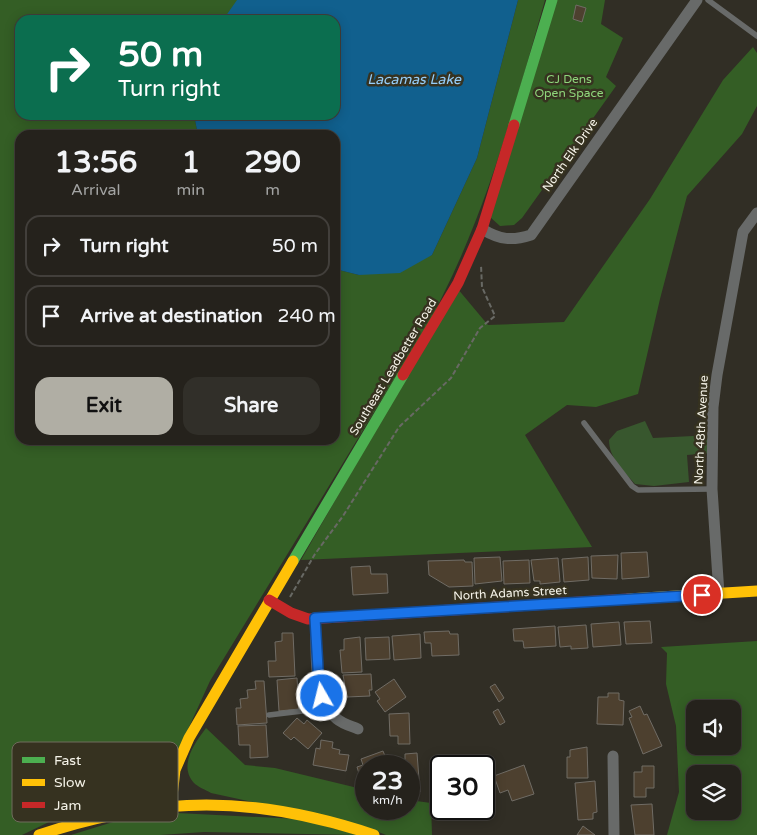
<!DOCTYPE html>
<html lang="en">
<head>
<meta charset="utf-8">
<style>
	body { margin:0; font-family:"Varela Round",sans-serif; background:#312f29; color:#f1f3f6; height:100vh; display:flex; flex-direction:column; font-size:19px; white-space:nowrap }
	* { box-sizing:border-box; margin:0 }
	p { font-size:16px; color:#a3a4a3 }
	.icon { flex:none; width:28px; height:28px; fill:none; stroke:currentColor; stroke-width:2; stroke-linecap:round; stroke-linejoin:round }
	.map { position:relative; flex:1; overflow:hidden }
	.details { position:absolute; left:15px; top:130px; width:325px; height:315px; display:flex; flex-direction:column; background:#25221c; border-radius:15px; box-shadow:0 2px 12px #0003,0 0 0 1px #423f3b }
	.details>* { flex:none }
	.banner { position:absolute; left:15px; top:15px; width:325px; height:105px; border-radius:15px; box-shadow:0 2px 12px #0003,0 0 0 1px #423f3b; background:#0b6e4f; color:#fff; overflow:hidden }
	.fabs { position:absolute; left:686px; top:700px; display:grid; gap:10px }
	.fabs a { display:grid; place-items:center; width:55px; height:55px; border-radius:10px; background:#25221c; box-shadow:0 2px 12px #0003,0 0 0 1px #423f3b; font-size:25px }
	.speed { position:absolute; left:355px; top:755px; display:flex; gap:10px; font-size:25px; font-weight:700; text-align:center }
	.speed>* { display:grid; place-content:center; width:65px; height:65px; border-radius:50%; background:#25221c; box-shadow:0 2px 12px #0003,0 0 0 1px #423f3b; line-height:1 }
	.speed small { font-size:12px; font-weight:400 }
	.speed .limit { border:2px solid #111; border-radius:8px; background:#fff; color:#111 }
	.pin { position:absolute; display:grid; place-items:center; width:42px; height:42px; color:#fff; margin:-21px; border:2px solid #fff; border-radius:50%; box-shadow:0 1px 5px #0007 }
	.me { position:absolute; width:55px; margin:-28px; rotate:352deg; stroke-linejoin:round; filter:drop-shadow(0 0 4px #0008) }
	.turn { display:flex; align-items:center; gap:18px; height:105px; padding:0 20px; font-size:22px }
	.turn .icon { width:65px; height:65px; stroke-width:2.5 }
	.turn b { display:block; font-size:35px; line-height:42px }
	.eta { display:flex; justify-content:space-evenly; align-items:center; height:85px; text-align:center }
	.eta b { font-size:30px; font-weight:700; line-height:35px }
	.cta { display:flex; gap:10px; margin-top:auto; padding:10px 20px }
	.cta a { flex:1; height:58px; border-radius:15px; background:#b0aea4; color:#111; font-size:20px; font-weight:700; line-height:58px; text-align:center }
	.cta a+a { background:#312f29; color:#f1f3f6 }
	ul { padding:0; list-style:none }
	li { display:flex; align-items:center; gap:15px; height:62px; margin:0 10px 8px; padding:0 10px; border:2px solid #423f3b; border-radius:15px }
	li div { flex:1 }
	li b { display:block; font-size:19px }
	li em { font-style:normal }
	.map>svg:first-child { display:block }
	.green { fill:#38572e }
	.forest { fill:#345e25; fill-rule:evenodd }
	.water { fill:#11608e }
	.building { fill:#4d402f; stroke:#706c65 }
	.lines { fill:none; stroke-linecap:round; stroke-linejoin:round }
	.path { stroke:#686964; stroke-width:2; stroke-dasharray:5 2.5; stroke-linecap:butt }
	.lane { stroke:#686a69; stroke-width:5.5 }
	.street { stroke:#686a69; stroke-width:11 }
	.fast { stroke:#4caf50; stroke-width:11 }
	.slow { stroke:#ffc107; stroke-width:11 }
	.jam { stroke:#c62828; stroke-width:11 }
	.route-casing { stroke:#114b97; stroke-width:12 }
	.route { stroke:#1a73e8; stroke-width:9 }
	.labels { text-anchor:middle; stroke-width:5; stroke-linejoin:round; paint-order:stroke }
	.park-label { font-size:12px; fill:#8fd67b; stroke:#363220 }
	.street-label { font-size:12px; fill:#f5f3e8; stroke:#363220 }
	.water-label { font-size:14px; font-style:italic; fill:#96cefa; stroke:#363220 }
	.key { fill:#363220; stroke:#6f6c5c; stroke-width:1 }
	.key-label { font-size:14px; fill:#f5f3e8 }
</style>
</head>
<body>
<div class="map">
<svg width="757" height="835" viewBox="0 0 757 835">
	<rect width="100%" height="100%" fill="#312e25"/>
	<path class="green" d="M 645,421 L 653,438 L 713,435 L 712,453 L 687,455 L 689,482 L 654,486 L 635,484 C 624,471 609,458 609,440 L 617,431 Z"/>
	<g class="forest">
		<path d="M 0,0 L 239,0 L 227,20 L 20,20 L 20,115 L 194,115 L 198,135 L 20,135 L 20,440 L 335,440 L 335,269 L 359,275 L 432,255 L 477,158 L 518,0 L 545,0 C 516,102 490,201 442,297 C 427,328 416,354 393,381 L 210,681 L 168,773 L 161,794 L 78,808 L 22,835 L 0,835 Z"/>
		<polygon points="556,0 605,0 601,24 623,38 606,77 616,86 522,218 514,225 500,226 490,217"/>
		<polygon points="753,47 757,53 757,106 742,134 687,196 660,299 638,394 596,407 567,405 525,435 592,547 301,560 457,288 488,325 564,322 650,199 723,80"/>
		<path d="M 757,641 L 757,835 L 667,835 L 679,792 L 676,726 L 666,684 L 667,653 L 661,647 ZM 695,709 L 732,709 L 732,746 L 695,746 ZM 695,774 L 732,774 L 732,811 L 695,811 Z"/>
		<path d="M 206,728 L 245,765 L 275,768 L 366,790 L 366,809 L 409,809 L 409,800 L 431,803 L 432,835 L 386,835 L 366,827 L 211,793 C 206,790 198,787 194,783 C 178,765 195,743 206,728 Z"/>
		<polygon points="177,813 299,819 358,835 204,832 160,835 71,835 129,817"/>
	</g>
	<polygon class="water" points="237,0 518,0 477,158 432,255 400,273 359,275 335,269 335,135 198,135 194,115 335,115 335,20 223,20"/>
	<g class="building">
		<polygon points="576,5 586,8 582,22 573,19"/>
		<polygon points="647,552 649,577 622,579 621,553"/>
		<polygon points="618,555 617,579 592,578 591,556"/>
		<polygon points="500,557 502,581 475,584 474,558"/>
		<polygon points="588,557 589,580 564,582 562,559"/>
		<polygon points="558,558 560,582 540,584 540,581 534,581 531,560"/>
		<polygon points="464,560 465,562 472,562 473,586 449,587 429,575 428,561"/>
		<polygon points="529,560 530,583 504,584 503,561"/>
		<polygon points="370,566 371,574 387,574 388,593 353,595 351,567"/>
		<polygon points="650,621 652,643 626,644 624,622"/>
		<polygon points="619,622 621,645 593,647 591,624"/>
		<polygon points="586,625 588,648 571,649 571,646 560,647 558,627"/>
		<polygon points="555,626 556,646 524,648 523,641 514,641 513,629"/>
		<polygon points="449,631 450,634 458,634 459,655 432,656 431,643 425,643 424,632"/>
		<polygon points="282,633 293,633 295,676 269,677 268,661 276,661 275,642 282,641"/>
		<polygon points="420,634 421,658 394,660 392,636"/>
		<polygon points="360,637 362,672 342,673 340,650 344,650 344,639"/>
		<polygon points="389,637 390,659 366,660 365,638"/>
		<polygon points="371,674 372,690 369,690 370,696 347,697 343,675"/>
		<polygon points="297,678 299,709 279,711 277,680"/>
		<polygon points="394,679 406,697 385,712 377,701 380,699 375,692"/>
		<polygon points="255,681 264,681 267,723 237,725 236,708 241,708 240,699 248,698 247,690 256,689"/>
		<polygon points="495,684 504,698 499,702 490,687"/>
		<polygon points="608,693 619,693 619,700 624,701 623,725 597,724 598,697 608,697"/>
		<polygon points="640,706 644,715 647,714 662,746 643,754 629,718 632,717 629,711"/>
		<polygon points="498,709 505,722 500,725 493,712"/>
		<polygon points="409,713 410,744 398,744 398,736 390,736 389,714"/>
		<polygon points="297,718 304,724 307,720 322,733 308,749 294,737 291,740 283,733"/>
		<polygon points="266,725 268,757 250,758 250,745 239,745 238,726"/>
		<polygon points="321,740 333,742 332,748 340,750 339,754 349,755 346,771 313,765 316,748 320,749"/>
		<polygon points="587,747 588,778 567,778 567,757 570,757 570,750"/>
		<polygon points="383,751 389,766 366,766 366,779 361,780 357,767 363,765 361,759"/>
		<polygon points="417,753 420,792 409,793 409,766 405,766 405,754"/>
		<polygon points="524,765 534,794 512,801 508,790 500,793 494,776"/>
		<polygon points="642,766 654,766 654,788 646,788 646,797 634,797 634,772 642,772"/>
		<polygon points="595,781 597,812 593,813 593,819 578,820 575,783"/>
		<polygon points="652,804 654,835 635,835 631,805"/>
		<polygon points="583,826 595,835 577,835"/>
	</g>
	<g class="lines">
		<polyline class="path" points="290,597 315,554 343,516 399,427 451,378 480,328 495,316 482,287 481,265"/>
		<g class="lane">
			<polyline points="708,0 757,36"/>
			<polyline points="584,423 632,486 638,490 712,489"/>
			<polyline points="269,715 311,710 324,702"/>
		</g>
		<g class="street">
			<path d="M 482,229 C 500,240 512,241 531,235 L 697,0"/>
			<polyline points="719,594 712,489 713,407 717,375 743,232 757,213"/>
			<path d="M 315,618 C 318,650 310,696 337,719 C 343,724 351,726 358,729"/>
			<polyline points="613,756 614,835"/>
		</g>
		<g class="fast">
			<polyline points="514,125 552,0"/>
			<polyline points="293,561 403,375"/>
		</g>
		<g class="slow">
			<polyline points="628,599 757,591"/>
			<polyline points="171,805 175,770 189,738 293,561"/>
			<path d="M 39,835 C 158,795 255,795 374,835"/>
		</g>
		<g class="jam">
			<polyline points="403,375 458,283 482,229 514,125"/>
			<polyline points="269,600 291,613 308,619 628,599"/>
		</g>
	</g>
	<g class="lines">
		<defs>
			<polyline id="route" points="322,696 319,685 315,618 702,595"/>
		</defs>
		<use href="#route" class="route-casing"/>
		<use href="#route" class="route"/>
	</g>
	<g class="labels">
		<g class="park-label">
			<text x="569" y="83">CJ Dens<tspan x="569" dy="14">Open Space</tspan></text>
		</g>
		<g class="street-label">
			<text transform="translate(570 155) rotate(-55)" y="4">North Elk Drive</text>
			<text transform="translate(393 367) rotate(-59)" y="4">Southeast Leadbetter Road</text>
			<text transform="translate(701 430) rotate(-87)" y="4">North 48th Avenue</text>
			<text transform="translate(510 593) rotate(-3)" y="4">North Adams Street</text>
		</g>
		<g class="water-label">
			<text x="414" y="84">Lacamas Lake</text>
		</g>
	</g>
	<rect x="12" y="742" width="166" height="80" rx="8" class="key"/>
	<rect x="22" y="757" width="23" height="6" fill="#4caf50"/>
	<rect x="22" y="779" width="23" height="7" fill="#ffc107"/>
	<rect x="22" y="802" width="23" height="6" fill="#c62828"/>
	<g class="key-label">
		<text x="54" y="765">Fast</text>
		<text x="54" y="787">Slow</text>
		<text x="54" y="810">Jam</text>
	</g>
</svg>
<div class="fabs">
<a><svg class="icon" aria-label="sound" viewBox="0 0 24 24"><path d="M4 9h4l5-4v14l-5-4H4zM17 9q2 3 0 6"/></svg></a>
<a><svg class="icon" aria-label="layers" viewBox="0 0 24 24"><path d="M12 4l9 5-9 5-9-5zM3 14l9 5 9-5"/></svg></a>
</div>
<div class="speed"><div>23<small>km/h</small></div><div class="limit">30</div></div>
<div class="pin" style="left:702px;top:595px;background:#d93025"><svg class="icon" aria-label="arrive" viewBox="0 0 24 24"><path d="M6 21V4h12l-3 4 3 4H6"/></svg></div>
<svg class="me" style="left:322px;top:696px" viewBox="-20 -20 40 40"><circle r="17" fill="#1a73e8" stroke="#fff" stroke-width="3"/><path d="M0-11L8 9 0 5-8 9z" fill="#fff"/></svg>
<div class="banner">
<div class="turn"><svg class="icon" aria-label="right" viewBox="0 0 24 24"><path d="M7 20v-9h11M14 6l5 5-5 5"/></svg><div><b>50 m</b>Turn right</div></div>
</div>
<section class="details">
<div class="eta">
<div><b>13:56</b><p>Arrival</p></div>
<div><b>1</b><p>min</p></div>
<div><b>290</b><p>m</p></div>
</div>
<ul>
<li><svg class="icon" aria-label="right" viewBox="0 0 24 24"><path d="M7 20v-9h11M14 6l5 5-5 5"/></svg><div><b>Turn right</b></div><em>50 m</em></li>
<li><svg class="icon" aria-label="arrive" viewBox="0 0 24 24"><path d="M6 21V4h12l-3 4 3 4H6"/></svg><div><b>Arrive at destination</b></div><em>240 m</em></li>
</ul>
<div class="cta"><a>Exit</a><a>Share</a></div>
</section>
</div>
</body>
</html>
